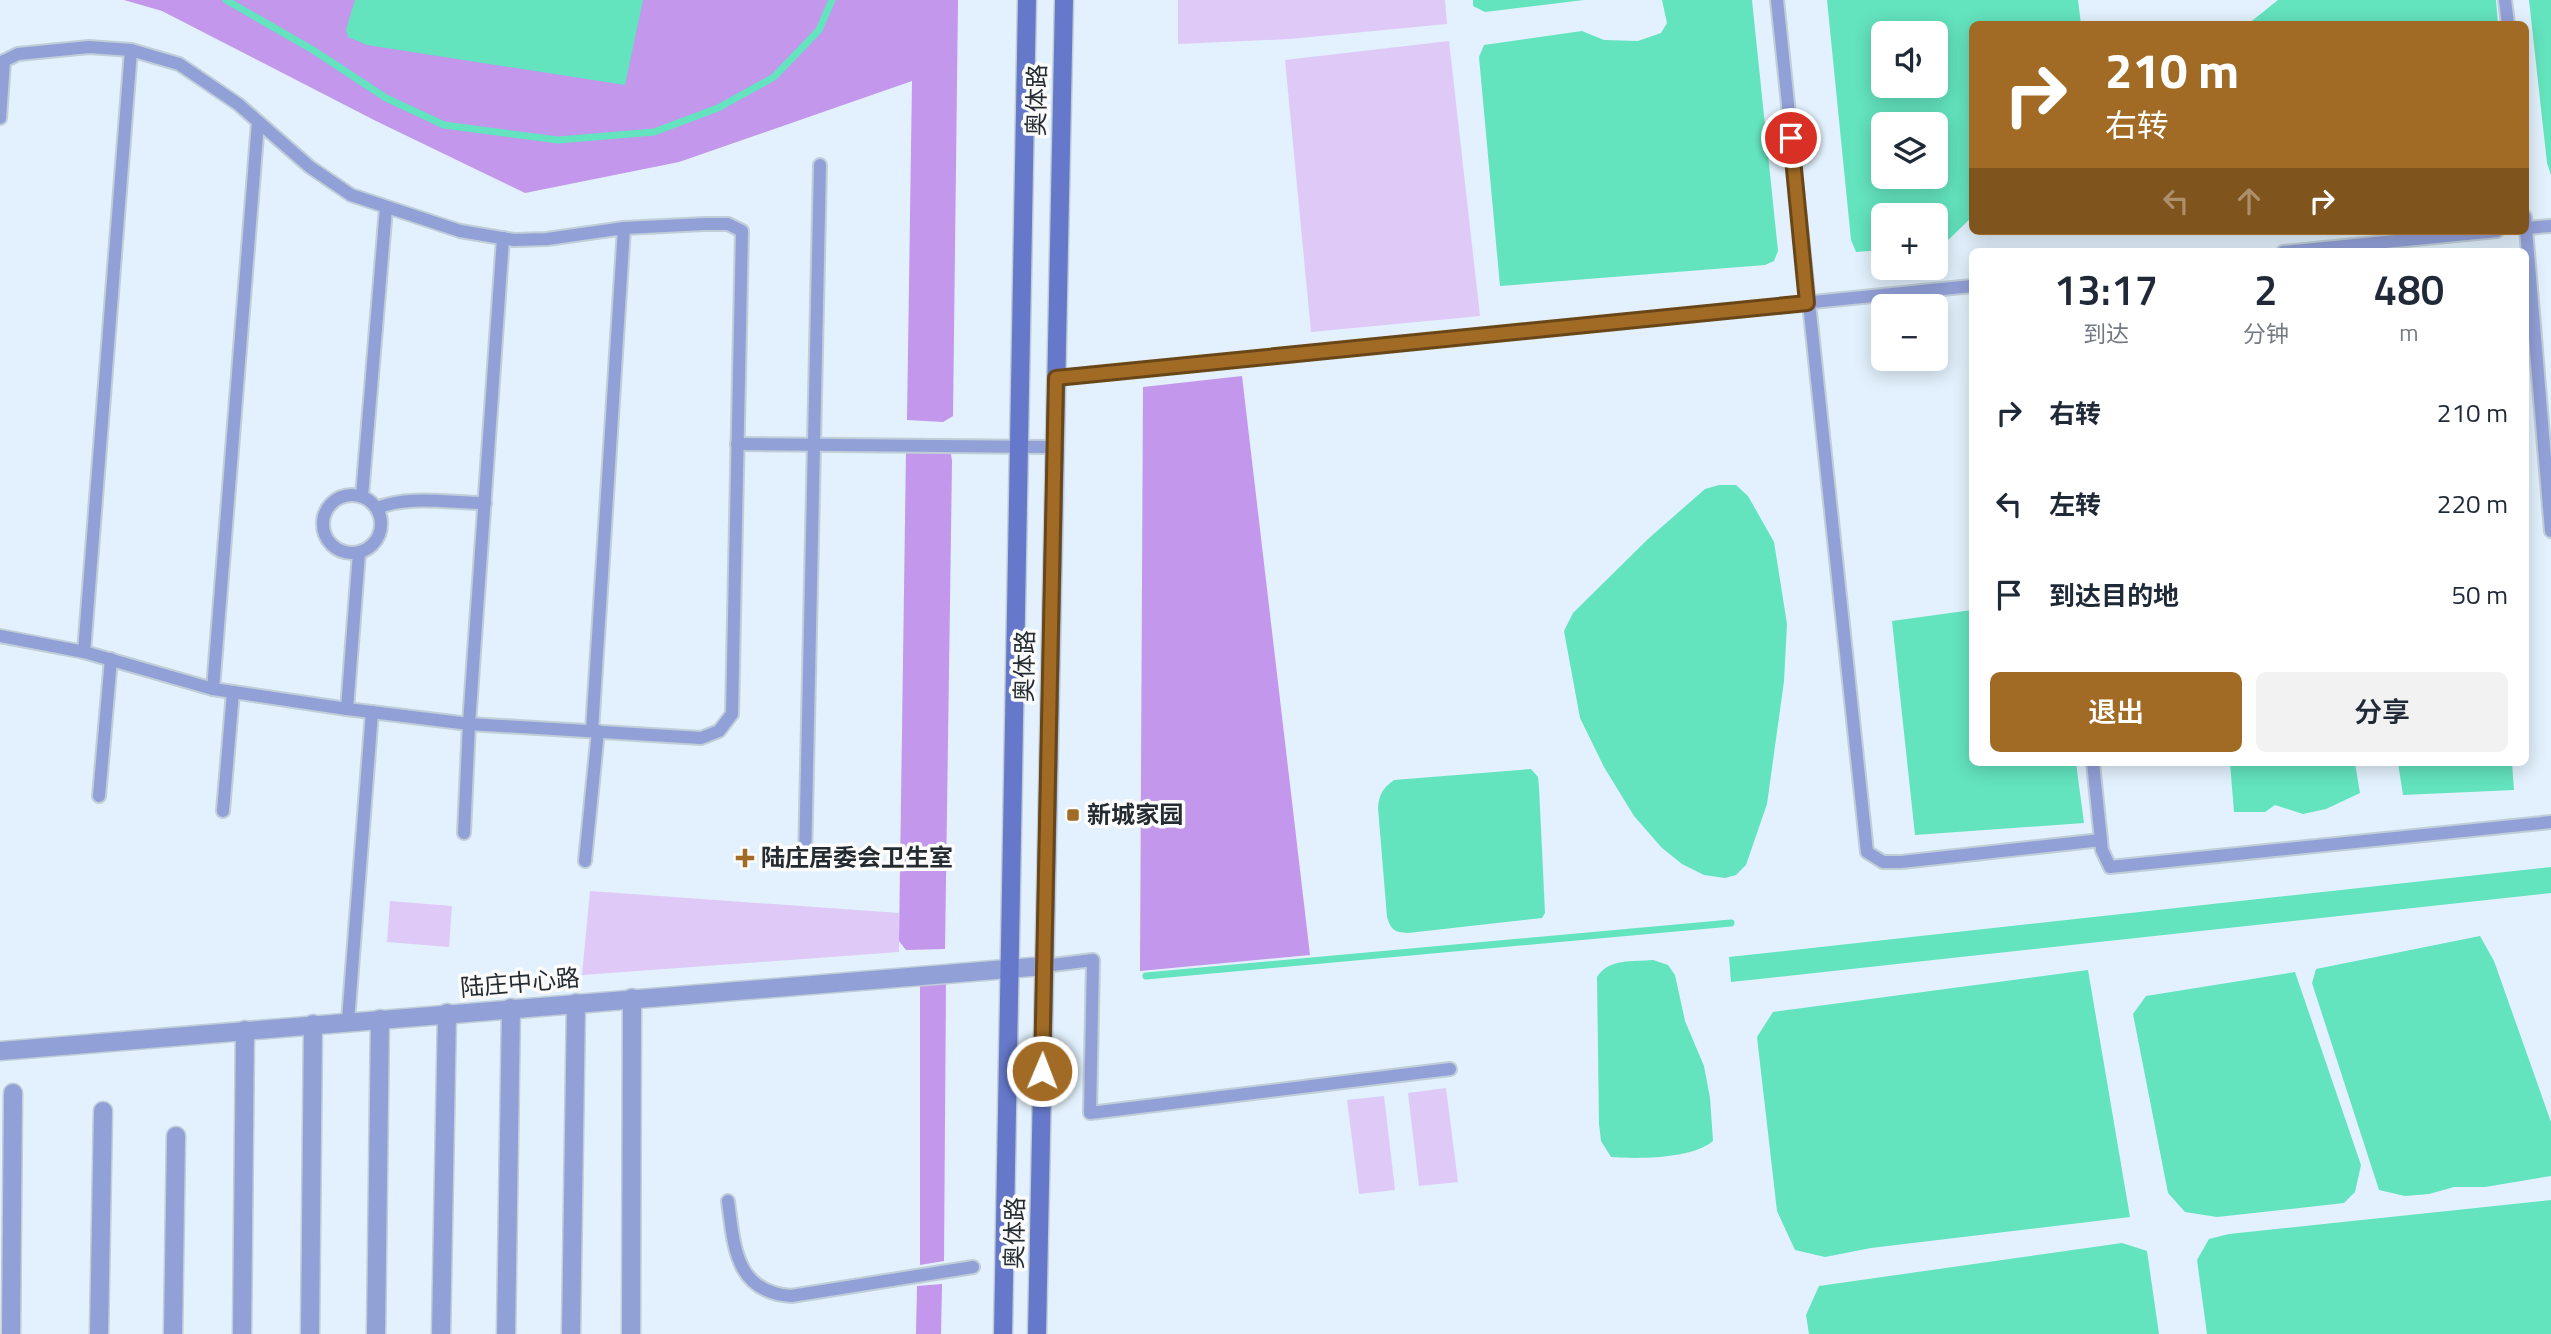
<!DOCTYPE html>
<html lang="zh">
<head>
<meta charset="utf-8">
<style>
	body { margin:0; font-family:"Titillium Web","Noto Sans SC",sans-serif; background:#f2f2f3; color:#1f2937; height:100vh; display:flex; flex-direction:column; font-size:26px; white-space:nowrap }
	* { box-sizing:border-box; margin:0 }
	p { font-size:23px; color:#747a83 }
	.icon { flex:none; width:38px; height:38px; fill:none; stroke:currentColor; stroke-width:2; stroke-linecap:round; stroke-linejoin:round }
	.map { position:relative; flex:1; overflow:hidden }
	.side { position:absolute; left:1969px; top:248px; width:560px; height:518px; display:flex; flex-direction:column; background:#fff; border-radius:10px; box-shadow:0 4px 18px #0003 }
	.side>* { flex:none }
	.banner { position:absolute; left:1969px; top:21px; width:560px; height:214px; border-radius:10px; box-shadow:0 4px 18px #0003; background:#a16b25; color:#fff; overflow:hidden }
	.tools { position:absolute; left:1871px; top:21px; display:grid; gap:14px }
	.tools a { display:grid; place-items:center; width:77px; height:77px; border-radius:10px; background:#fff; box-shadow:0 4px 18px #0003; font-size:35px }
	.pin { position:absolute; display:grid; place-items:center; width:60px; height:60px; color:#fff; margin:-30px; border:4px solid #fff; border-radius:50%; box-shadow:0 2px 7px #0007 }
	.me { position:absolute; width:77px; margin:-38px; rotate:1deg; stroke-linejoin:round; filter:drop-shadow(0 0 5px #0008) }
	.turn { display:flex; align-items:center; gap:24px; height:147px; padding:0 21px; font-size:32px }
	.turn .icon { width:91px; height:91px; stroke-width:2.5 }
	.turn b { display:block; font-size:49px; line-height:60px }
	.lanes { display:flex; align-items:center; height:66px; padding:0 21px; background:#0003; justify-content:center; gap:35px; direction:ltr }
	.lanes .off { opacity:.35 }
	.eta { display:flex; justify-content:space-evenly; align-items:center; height:119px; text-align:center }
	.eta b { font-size:42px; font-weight:600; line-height:49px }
	.action { display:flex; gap:14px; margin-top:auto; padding:14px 21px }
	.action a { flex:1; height:80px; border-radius:10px; background:#a16b25; color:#fff; font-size:28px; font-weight:600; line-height:80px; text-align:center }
	.action a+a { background:#f2f2f3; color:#1f2937 }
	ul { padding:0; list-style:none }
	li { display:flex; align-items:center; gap:21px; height:91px; padding:0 21px }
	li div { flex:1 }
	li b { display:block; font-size:26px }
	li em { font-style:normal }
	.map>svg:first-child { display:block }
	.green { fill:#dfc9f7 }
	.forest { fill:#c297ec }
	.water { fill:#63e3be; fill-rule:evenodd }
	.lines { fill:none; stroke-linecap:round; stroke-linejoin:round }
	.stream { stroke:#63e3be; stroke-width:7 }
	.service-casing { stroke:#c0ced8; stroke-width:16 }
	.minor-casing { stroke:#c0ced8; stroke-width:21 }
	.secondary-casing { stroke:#c0ced8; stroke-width:21 }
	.service { stroke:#92a0d8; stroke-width:12 }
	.minor { stroke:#92a0d8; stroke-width:18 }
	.secondary { stroke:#6678ca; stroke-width:18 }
	.route-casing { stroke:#694618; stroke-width:18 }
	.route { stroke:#a16b25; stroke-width:12 }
	.poi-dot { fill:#a16b25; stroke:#fcfcfc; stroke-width:2.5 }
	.labels { text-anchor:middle; stroke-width:7; stroke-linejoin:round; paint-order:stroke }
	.street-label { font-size:24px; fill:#242c31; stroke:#fcfcfc }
	.poi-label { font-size:24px; font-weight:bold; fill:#242c31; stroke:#fcfcfc; text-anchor:start }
</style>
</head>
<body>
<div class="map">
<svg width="2551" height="1334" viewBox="0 0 2551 1334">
	<rect width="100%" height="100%" fill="#e2f1fd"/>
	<g class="green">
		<polygon points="1178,0 1445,0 1447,24 1290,39 1178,44"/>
		<polygon points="1449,41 1480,316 1311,332 1285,60"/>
		<polygon points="590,891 899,913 899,952 582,975"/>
		<polygon points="390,901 452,906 449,947 387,942"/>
		<polygon points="1446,1088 1458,1182 1419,1186 1408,1093"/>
		<polygon points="1384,1096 1395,1190 1359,1194 1347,1100"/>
	</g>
	<g class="forest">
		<polygon points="124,0 958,0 953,416 943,422 907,420 912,81 679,162 525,193 376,121 162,11"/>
		<polygon points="1242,376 1310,955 1140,971 1143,387"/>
		<polygon points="906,451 945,452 951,454 952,461 945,949 906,950 899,941"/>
		<polygon points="946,980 944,1261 920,1265 920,982"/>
		<polygon points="942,1284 941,1334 916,1334 917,1286"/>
	</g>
	<g class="water">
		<polygon points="355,0 643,0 625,85 367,45 348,37 346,29"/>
		<polygon points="1473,0 1584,0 1485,12 1473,6"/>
		<polygon points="1662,0 1752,0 1778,251 1774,261 1765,265 1500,286 1479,57 1484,45 1582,31 1604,40 1638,41 1661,33 1667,23"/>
		<path d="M 1827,0 L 2078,0 L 2081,24 L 1972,24 L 1972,217 L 1944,244 L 1936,245 L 1936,215 L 1883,215 L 1883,250 L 1856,252 L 1851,240 ZM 1883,33 L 1936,33 L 1936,86 L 1883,86 ZM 1883,124 L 1936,124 L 1936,177 L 1883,177 Z"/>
		<polygon points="2278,0 2496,0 2498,24 2248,24"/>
		<polygon points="2529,0 2551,0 2551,175 2547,163"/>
		<polygon points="1719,485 1736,485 1748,496 1774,542 1787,624 1784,681 1767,804 1746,865 1736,875 1725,878 1704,875 1682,864 1662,848 1634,816 1604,767 1580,718 1564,631 1573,613 1648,539 1705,489"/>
		<polygon points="1972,610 1972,763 2076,763 2084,823 1915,835 1892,621"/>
		<polygon points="2230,763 2355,763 2360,793 2326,809 2303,814 2275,805 2265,812 2234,812"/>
		<polygon points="2398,763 2512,763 2514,790 2403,795"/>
		<path d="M 1531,769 L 1538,777 L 1539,787 L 1545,913 L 1542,918 L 1408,933 C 1394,932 1391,930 1387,917 L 1378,808 C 1379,794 1383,788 1394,780 Z"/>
		<polygon points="2551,867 2551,893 1731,982 1729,957"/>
		<polygon points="2480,936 2494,961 2551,1122 2551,1176 2485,1187 2454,1187 2429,1194 2405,1196 2379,1190 2312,983 2316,969"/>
		<path d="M 1653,960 L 1668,965 L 1675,975 L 1685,1021 L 1704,1066 L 1710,1098 L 1713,1141 C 1692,1159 1638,1159 1611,1157 L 1601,1141 L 1599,1124 L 1597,977 C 1609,958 1633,962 1653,960 Z"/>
		<polygon points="2088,970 2130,1217 1871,1248 1825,1257 1795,1250 1777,1211 1757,1037 1773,1012"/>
		<polygon points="2295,972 2361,1165 2355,1192 2344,1203 2217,1217 2185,1212 2168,1193 2133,1014 2146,996"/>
		<polygon points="2551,1200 2551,1334 2207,1334 2197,1260 2209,1239 2229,1234"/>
		<polygon points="2122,1243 2147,1251 2159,1334 1809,1334 1806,1315 1819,1286"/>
	</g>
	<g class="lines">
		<g class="stream">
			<polyline points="226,0 313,50 386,98 444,125 558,140 654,132 718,108 774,77 819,30 832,0"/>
			<polyline points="1146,976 1731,923"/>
		</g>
		<defs>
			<g id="service">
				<polyline points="1777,0 1867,852 1883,862 1901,862 2101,840"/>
				<polyline points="2505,0 2508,24"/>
				<polyline points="0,63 18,54 89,47 131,50 179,64 238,104 310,167 351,195 460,231 514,240 547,239 624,228 705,224 728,224 742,231 732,714 719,731 701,738 469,724 347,709 213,689 84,652 0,636"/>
				<polyline points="0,118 4,61"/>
				<polyline points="2525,217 2551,531"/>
				<polyline points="2525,228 2551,226"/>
				<polyline points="2283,252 2497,231"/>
				<polyline points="1056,378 1972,286"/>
				<polyline points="737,444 1054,447"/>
				<circle cx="352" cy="524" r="29"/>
				<polyline points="362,496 386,208"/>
				<path d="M 377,508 C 409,495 450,503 485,503"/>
				<polyline points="84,652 131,50"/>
				<polyline points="213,689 258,122"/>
				<polyline points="347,709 359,553"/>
				<polyline points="592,731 624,228"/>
				<polyline points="2093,763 2102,850 2110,867 2551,822"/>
				<polyline points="99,796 111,659"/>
				<polyline points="223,811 233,692"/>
				<polyline points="464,833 469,724 503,238"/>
				<polyline points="805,860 820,165"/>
				<polyline points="585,861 598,731"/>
				<polyline points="1044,966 1093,960 1090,1113 1450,1069"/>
				<polyline points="348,1021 372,712"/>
				<path d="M 728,1201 C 734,1246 735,1292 791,1296 L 973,1267"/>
			</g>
			<g id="minor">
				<polyline points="0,1051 1044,966"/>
				<polyline points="11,1334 13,1093"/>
				<polyline points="99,1334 103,1111"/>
				<polyline points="173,1334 176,1136"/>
				<polyline points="242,1334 245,1030"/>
				<polyline points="310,1334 313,1024"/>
				<polyline points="376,1334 380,1019"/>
				<polyline points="441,1334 447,1013"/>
				<polyline points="506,1334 511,1008"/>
				<polyline points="571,1334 576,1003"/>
				<polyline points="631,1334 632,998"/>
			</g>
			<g id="secondary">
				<polyline points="1003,1334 1027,0"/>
				<polyline points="1037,1334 1064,0"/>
			</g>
		</defs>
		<use href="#service" class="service-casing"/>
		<use href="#minor" class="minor-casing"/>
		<use href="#secondary" class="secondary-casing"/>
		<use href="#service" class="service"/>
		<use href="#minor" class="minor"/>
		<use href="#secondary" class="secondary"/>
	</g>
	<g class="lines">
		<defs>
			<polyline id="route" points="1042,1071 1056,378 1807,303 1791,138"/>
		</defs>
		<use href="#route" class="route-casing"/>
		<use href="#route" class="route"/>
	</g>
	<g class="poi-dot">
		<rect x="1066" y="808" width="14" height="14" rx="3.5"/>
		<path d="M741.5 847.5h7v7h7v7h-7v7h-7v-7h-7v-7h7z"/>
	</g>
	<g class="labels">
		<g class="street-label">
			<text transform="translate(1037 100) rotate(-89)" y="8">奥体路</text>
			<text transform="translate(1025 666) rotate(-89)" y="8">奥体路</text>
			<text transform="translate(520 983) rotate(-5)" y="8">陆庄中心路</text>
			<text transform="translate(1015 1233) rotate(-89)" y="8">奥体路</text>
		</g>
		<g class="poi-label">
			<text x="1087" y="823">新城家园</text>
			<text x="761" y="866">陆庄居委会卫生室</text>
		</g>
	</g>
</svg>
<div class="tools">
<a><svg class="icon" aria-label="sound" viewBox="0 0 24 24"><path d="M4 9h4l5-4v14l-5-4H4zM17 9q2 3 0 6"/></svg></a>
<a><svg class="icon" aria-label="layers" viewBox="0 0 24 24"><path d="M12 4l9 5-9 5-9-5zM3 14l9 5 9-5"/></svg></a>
<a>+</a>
<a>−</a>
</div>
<div class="pin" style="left:1791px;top:138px;background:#d93025"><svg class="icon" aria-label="arrive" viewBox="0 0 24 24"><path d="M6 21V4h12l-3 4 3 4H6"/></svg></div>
<svg class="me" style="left:1042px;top:1071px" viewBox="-20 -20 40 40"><circle r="17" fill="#a16b25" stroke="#fff" stroke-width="3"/><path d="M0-11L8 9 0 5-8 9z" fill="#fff"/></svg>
<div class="banner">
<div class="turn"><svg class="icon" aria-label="right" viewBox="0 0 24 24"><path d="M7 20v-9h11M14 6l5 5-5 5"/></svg><div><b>210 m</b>右转</div></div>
<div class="lanes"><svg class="icon off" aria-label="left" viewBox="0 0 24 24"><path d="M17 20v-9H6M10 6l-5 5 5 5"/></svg><svg class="icon off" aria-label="ahead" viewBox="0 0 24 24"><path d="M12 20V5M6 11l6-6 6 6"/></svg><svg class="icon" aria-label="right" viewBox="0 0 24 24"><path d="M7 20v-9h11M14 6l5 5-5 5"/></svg></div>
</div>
<section class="side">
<div class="eta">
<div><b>13:17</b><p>到达</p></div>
<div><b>2</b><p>分钟</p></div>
<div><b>480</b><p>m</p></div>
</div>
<ul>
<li><svg class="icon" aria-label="right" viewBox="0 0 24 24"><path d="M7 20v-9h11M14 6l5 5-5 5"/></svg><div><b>右转</b></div><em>210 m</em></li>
<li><svg class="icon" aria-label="left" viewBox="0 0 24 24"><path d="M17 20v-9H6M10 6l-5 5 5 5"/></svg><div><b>左转</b></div><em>220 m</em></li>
<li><svg class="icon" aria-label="arrive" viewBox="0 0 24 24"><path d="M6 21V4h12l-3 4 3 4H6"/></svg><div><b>到达目的地</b></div><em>50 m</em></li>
</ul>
<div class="action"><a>退出</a><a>分享</a></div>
</section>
</div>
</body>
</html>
